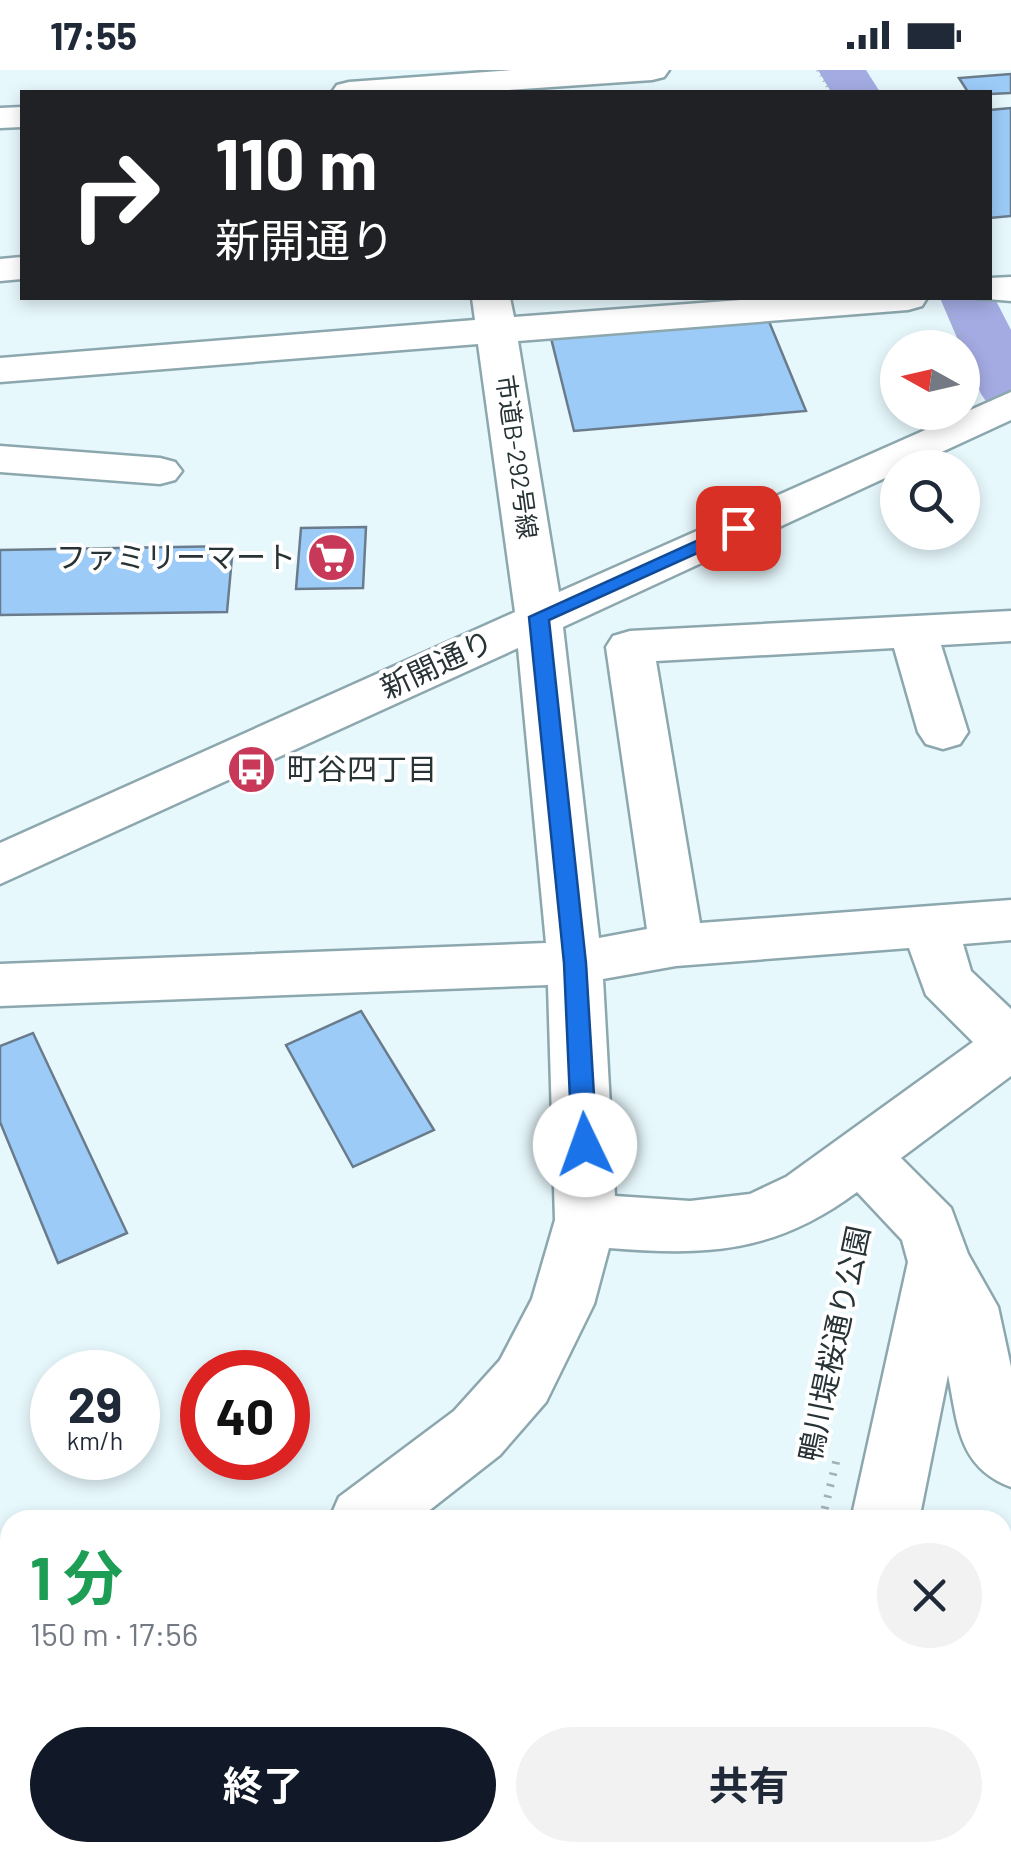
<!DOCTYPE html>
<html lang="ja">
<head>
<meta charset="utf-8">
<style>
	body { margin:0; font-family:Barlow,"Noto Sans JP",sans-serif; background:#f2f2f3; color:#1f2937; height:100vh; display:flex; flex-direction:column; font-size:38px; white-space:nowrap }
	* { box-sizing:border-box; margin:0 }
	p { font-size:32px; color:#747a83 }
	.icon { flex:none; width:55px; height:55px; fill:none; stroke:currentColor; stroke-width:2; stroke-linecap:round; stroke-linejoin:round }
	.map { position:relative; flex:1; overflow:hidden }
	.details { position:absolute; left:0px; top:1440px; width:1012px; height:352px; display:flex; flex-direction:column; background:#fff; border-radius:30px 30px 0 0; box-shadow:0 5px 15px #0003 }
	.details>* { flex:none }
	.hud { position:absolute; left:20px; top:20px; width:972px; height:210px; border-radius:0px; box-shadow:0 5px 15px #0003; background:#202124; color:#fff; overflow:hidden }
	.needle { width:65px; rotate:278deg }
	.tools { position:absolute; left:880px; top:260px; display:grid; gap:20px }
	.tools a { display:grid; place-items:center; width:100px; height:100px; border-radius:50%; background:#fff; box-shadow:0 5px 15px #0003; font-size:50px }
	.speed { position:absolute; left:30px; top:1280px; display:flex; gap:20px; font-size:50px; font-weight:700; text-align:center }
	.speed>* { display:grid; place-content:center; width:130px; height:130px; border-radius:50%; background:#fff; box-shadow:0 5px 15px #0003; line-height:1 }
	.speed small { font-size:25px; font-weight:400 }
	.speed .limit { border:15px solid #d22; background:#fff; color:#111 }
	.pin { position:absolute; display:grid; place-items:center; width:85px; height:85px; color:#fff; margin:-42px; border-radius:20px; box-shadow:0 5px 15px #0006 }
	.me { position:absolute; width:110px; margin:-55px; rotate:357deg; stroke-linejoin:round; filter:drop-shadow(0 0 8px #0008) }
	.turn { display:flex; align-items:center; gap:35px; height:210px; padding:0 30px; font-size:45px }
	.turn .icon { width:130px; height:130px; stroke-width:2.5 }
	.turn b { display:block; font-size:70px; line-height:85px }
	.round { display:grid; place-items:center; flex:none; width:105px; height:105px; border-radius:52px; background:#f2f2f3 }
	.headline { display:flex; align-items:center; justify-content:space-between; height:170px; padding:0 30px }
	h1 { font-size:60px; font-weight:700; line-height:75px; color:#1e9e55 }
	.action { display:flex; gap:20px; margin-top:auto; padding:20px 30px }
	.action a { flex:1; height:115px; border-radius:60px; background:#111827; color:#fff; font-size:40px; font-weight:700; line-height:115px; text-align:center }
	.action a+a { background:#f2f2f3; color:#1f2937 }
	.status { display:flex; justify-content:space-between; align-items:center; height:70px; padding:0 50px; background:#fff; direction:ltr }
	.status svg { height:28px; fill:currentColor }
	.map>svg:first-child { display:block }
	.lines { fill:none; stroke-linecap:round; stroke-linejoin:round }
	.river { fill:#a3abe2; fill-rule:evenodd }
	.building { fill:#9ccbf7; stroke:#6a7c8c; stroke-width:2.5 }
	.minor-casing { stroke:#8ca7ae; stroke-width:5 }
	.path-far1 { stroke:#a3b1b6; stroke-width:4; stroke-dasharray:1 5; stroke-linecap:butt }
	.path { stroke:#a3b1b6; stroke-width:8; stroke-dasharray:2.5 9; stroke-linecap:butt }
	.minor { fill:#fff; fill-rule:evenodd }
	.route { fill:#1a73e8; stroke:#114b97; stroke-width:2.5 }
	.labels { text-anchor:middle; stroke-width:8; stroke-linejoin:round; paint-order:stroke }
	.far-street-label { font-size:25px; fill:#283336; stroke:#fff }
	.poi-label { font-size:30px; fill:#283336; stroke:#fff; text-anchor:end }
	.street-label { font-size:30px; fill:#283336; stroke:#fff }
</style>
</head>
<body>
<div class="status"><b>17:55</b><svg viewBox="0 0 49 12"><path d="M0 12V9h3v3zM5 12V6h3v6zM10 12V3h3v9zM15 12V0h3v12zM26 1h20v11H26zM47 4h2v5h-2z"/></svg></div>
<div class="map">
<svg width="1011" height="1792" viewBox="0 0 1011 1792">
	<rect width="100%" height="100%" fill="#e7f8fd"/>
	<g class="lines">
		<g class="river">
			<polygon points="818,0 866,0 880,22 831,22"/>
			<polygon points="990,219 1011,260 1011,342 990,337 981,324 940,228 990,228"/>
		</g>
	</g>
	<g class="building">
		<polygon points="1011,4 1011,23 990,24 968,22 959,8"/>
		<polygon points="1011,38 1011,146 990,148 990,40"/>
		<polygon points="768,249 806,341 574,361 551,268"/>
		<polygon points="366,457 363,518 296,519 301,458"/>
		<polygon points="233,476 227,542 0,545 0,480"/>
		<polygon points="361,941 434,1060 353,1097 286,975"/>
		<polygon points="33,963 127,1163 58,1193 0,1052 0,976"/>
	</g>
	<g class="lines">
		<defs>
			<g id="minor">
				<polygon points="513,0 669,0 664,7 652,10 481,22 332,22 337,15 349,12"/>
				<polygon points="22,37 22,57 0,58 0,38"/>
				<polygon points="22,187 22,209 0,211 0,189"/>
				<polygon points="1011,207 1011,231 976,228 990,228 990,208"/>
				<path d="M 472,228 L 510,228 L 514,247 L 766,228 L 927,228 L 922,236 L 908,240 L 518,271 L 559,522 L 1011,322 L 1011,350 L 907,398 L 898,398 L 898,402 L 563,557 L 599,868 L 647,859 L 606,577 L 613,566 L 630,561 L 1011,541 L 1011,571 L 941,575 L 968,662 L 960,674 L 943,679 L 926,674 L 918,662 L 894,578 L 656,591 L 700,853 L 1011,830 L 1011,870 L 963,874 L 971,901 L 1011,939 L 1011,1006 L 901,1088 L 951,1138 L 968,1184 L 998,1237 L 1011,1297 L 1011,1417 C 958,1397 958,1354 948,1305 L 919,1450 L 851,1450 L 908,1192 L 902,1170 L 857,1122 C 775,1183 708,1186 609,1178 L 594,1234 L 546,1332 L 500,1385 L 417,1450 L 329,1450 L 339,1427 L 454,1341 L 500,1290 L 532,1229 L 555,1150 L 548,915 L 0,936 L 0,894 L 546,873 L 518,578 L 0,814 L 0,773 L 515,542 L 478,274 L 0,312 L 0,288 L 475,250 ZM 909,878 L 926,925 L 973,972 L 786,1107 L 750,1124 L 690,1131 L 615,1126 L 603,909 L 676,896 Z"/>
				<polygon points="0,376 160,388 175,392 182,401 175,410 160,414 0,402"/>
				<polygon points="10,1668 10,1745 0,1749 0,1672"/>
				<polygon points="787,1782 863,1782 861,1792 785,1792"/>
			</g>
		</defs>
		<use href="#minor" class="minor-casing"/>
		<g class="path-far1">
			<polyline points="818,0 831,22"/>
			<polyline points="948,238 969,287"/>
		</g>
		<g class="path">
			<polyline points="822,1450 837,1388"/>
			<polyline points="754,1792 756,1782"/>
		</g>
		<use href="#minor" class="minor"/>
	</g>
	<polygon class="route" points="738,452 744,454 744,462 549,550 586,893 597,1075 593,1082 576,1082 572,1075 564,893 529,547"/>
	<defs>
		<symbol id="supermarket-disc" viewBox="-11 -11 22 22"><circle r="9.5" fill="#c73859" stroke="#fff"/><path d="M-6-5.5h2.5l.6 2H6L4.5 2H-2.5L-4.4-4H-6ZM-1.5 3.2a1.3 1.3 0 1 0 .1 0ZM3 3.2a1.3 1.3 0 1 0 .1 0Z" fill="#fff"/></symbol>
		<symbol id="bus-disc" viewBox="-11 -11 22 22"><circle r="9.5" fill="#c73859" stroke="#fff"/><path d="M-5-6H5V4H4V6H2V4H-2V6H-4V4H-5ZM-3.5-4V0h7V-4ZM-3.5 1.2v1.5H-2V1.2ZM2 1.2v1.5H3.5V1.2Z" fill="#fff"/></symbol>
	</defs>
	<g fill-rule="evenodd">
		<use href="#supermarket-disc" x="304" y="460" width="55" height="55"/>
		<use href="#bus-disc" x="224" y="672" width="55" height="55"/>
	</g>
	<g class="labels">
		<g class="far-street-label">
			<text transform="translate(517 387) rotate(82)" y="9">市道B-292号線</text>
		</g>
		<g class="poi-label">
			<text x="296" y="498">ファミリーマート</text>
			<text x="287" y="710" text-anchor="start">町谷四丁目</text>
		</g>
		<g class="street-label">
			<text transform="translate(437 595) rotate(-25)" y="10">新開通り</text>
			<text transform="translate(835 1274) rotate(-78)" y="10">鴨川堤桜通り公園</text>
		</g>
	</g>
</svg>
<div class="tools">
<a><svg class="needle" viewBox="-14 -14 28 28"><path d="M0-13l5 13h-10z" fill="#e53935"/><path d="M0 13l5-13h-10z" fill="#747a83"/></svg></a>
<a><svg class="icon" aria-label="search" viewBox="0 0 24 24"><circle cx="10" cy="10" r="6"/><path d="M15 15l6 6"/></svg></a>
</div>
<div class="speed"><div>29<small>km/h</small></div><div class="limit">40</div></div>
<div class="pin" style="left:738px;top:458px;background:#d93025"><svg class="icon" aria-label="arrive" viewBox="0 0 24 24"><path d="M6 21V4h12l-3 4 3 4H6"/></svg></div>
<svg class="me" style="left:585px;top:1075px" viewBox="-20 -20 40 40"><circle r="19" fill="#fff"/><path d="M0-13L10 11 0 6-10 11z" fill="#1a73e8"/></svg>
<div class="hud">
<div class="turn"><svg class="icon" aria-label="right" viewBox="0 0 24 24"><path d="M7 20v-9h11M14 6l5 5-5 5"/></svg><div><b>110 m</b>新開通り</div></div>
</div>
<section class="details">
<div class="headline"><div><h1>1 分</h1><p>150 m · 17:56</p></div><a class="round"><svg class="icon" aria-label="close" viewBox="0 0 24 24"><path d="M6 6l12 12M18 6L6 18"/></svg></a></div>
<div class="action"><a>終了</a><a>共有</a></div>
</section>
</div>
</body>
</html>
